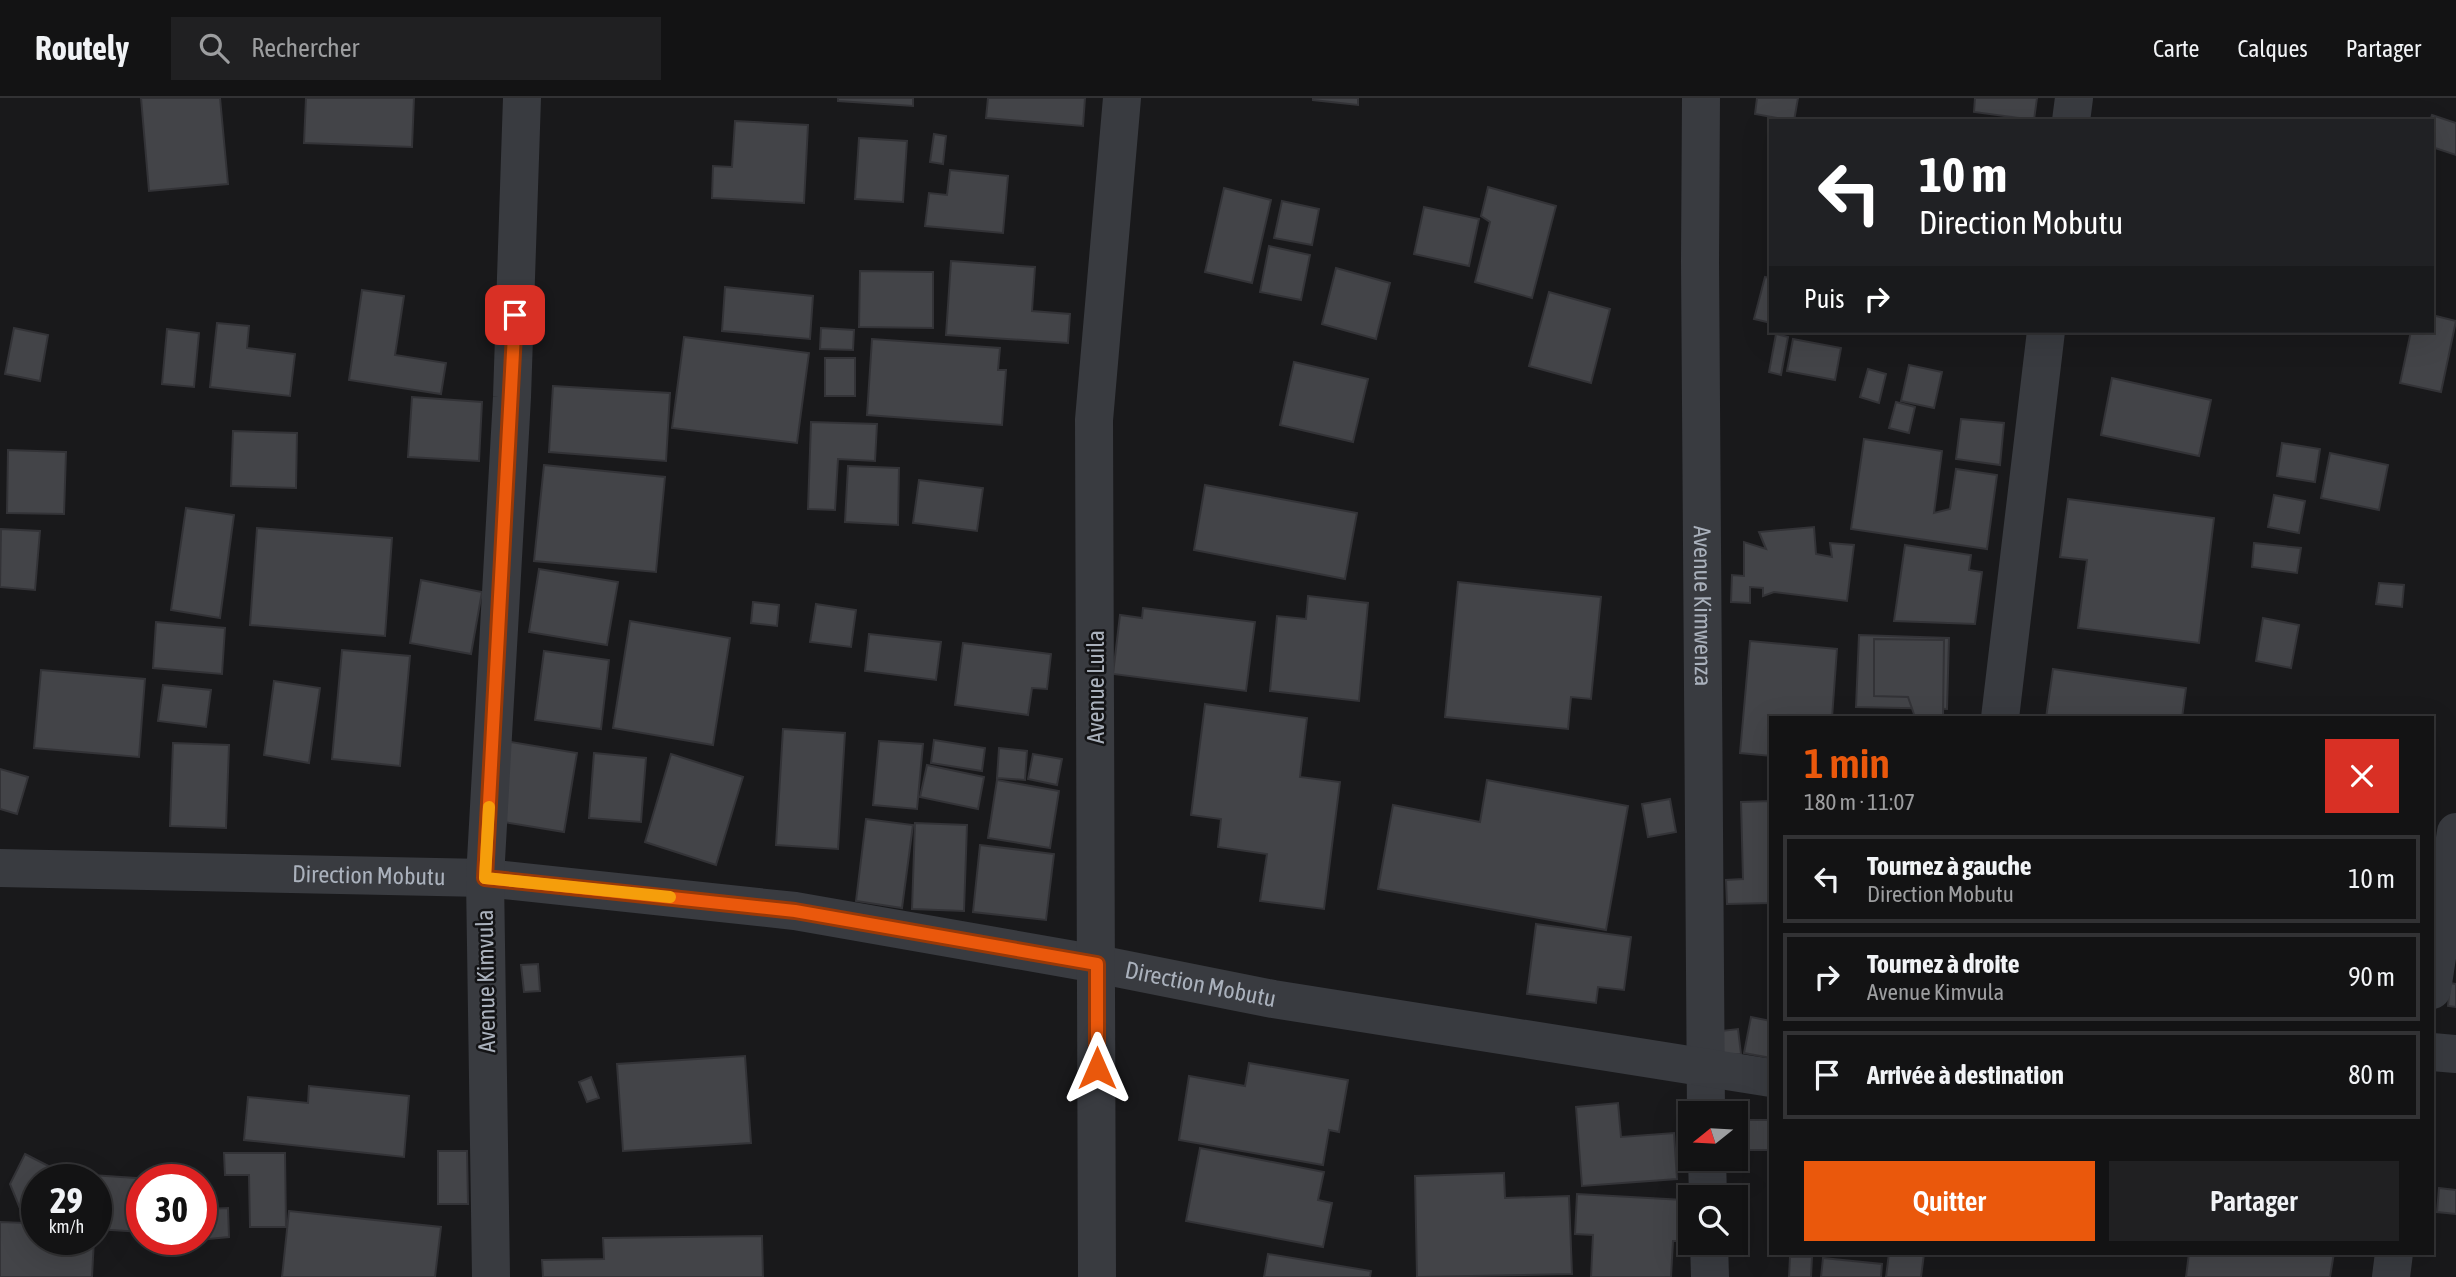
<!DOCTYPE html>
<html lang="fr">
<head>
<meta charset="utf-8">
<style>
	body { margin:0; font-family:"Asap Condensed",sans-serif; background:#202022; color:#f1f3f6; height:100vh; display:flex; flex-direction:column; font-size:26px; white-space:nowrap }
	* { box-sizing:border-box; margin:0 }
	p { font-size:23px; color:#9d9ea0 }
	.icon { flex:none; width:38px; height:38px; fill:none; stroke:currentColor; stroke-width:2; stroke-linecap:round; stroke-linejoin:round }
	.map { position:relative; flex:1; overflow:hidden }
	.panel { position:absolute; left:1769px; top:618px; width:665px; height:539px; display:flex; flex-direction:column; background:#131314; border-radius:0px; box-shadow:0 7px 28px #0002,0 0 0 2px #323234 }
	.panel>* { flex:none }
	.top-card { position:absolute; left:1769px; top:21px; width:665px; height:214px; border-radius:0px; box-shadow:0 7px 28px #0002,0 0 0 2px #323234; background:#202124; color:#fff; overflow:hidden }
	.needle { width:46px; rotate:252deg }
	.fabs { position:absolute; left:1678px; top:1003px; display:grid; gap:14px }
	.fabs a { display:grid; place-items:center; width:70px; height:70px; border-radius:0px; background:#131314; box-shadow:0 7px 28px #0002,0 0 0 2px #323234; font-size:35px }
	.speed { position:absolute; left:21px; top:1066px; display:flex; gap:14px; font-size:35px; font-weight:700; text-align:center }
	.speed>* { display:grid; place-content:center; width:91px; height:91px; border-radius:50%; background:#131314; box-shadow:0 7px 28px #0002,0 0 0 2px #323234; line-height:1 }
	.speed small { font-size:18px; font-weight:400 }
	.speed .limit { border:10px solid #d22; background:#fff; color:#111 }
	.pin { position:absolute; display:grid; place-items:center; width:60px; height:60px; color:#fff; margin:-30px; border-radius:14px; box-shadow:0 4px 10px #0006 }
	.me { position:absolute; width:77px; margin:-38px; rotate:0deg; stroke-linejoin:round; filter:drop-shadow(0 0 5px #0008) }
	.turn { display:flex; align-items:center; gap:24px; height:147px; padding:0 35px; font-size:32px }
	.turn .icon { width:91px; height:91px; stroke-width:2.5 }
	.turn b { display:block; font-size:49px; line-height:60px }
	.then { display:flex; align-items:center; height:66px; padding:0 35px; background:#0003; gap:14px; font-size:26px }
	.round { display:grid; place-items:center; flex:none; width:74px; height:74px; border-radius:0px; background:#202022 }
	.headline { display:flex; align-items:center; justify-content:space-between; height:119px; padding:0 35px }
	h1 { font-size:42px; font-weight:600; line-height:52px; color:#ea580c }
	.button { display:flex; gap:14px; margin-top:auto; padding:14px 35px }
	.button a { flex:1; height:80px; border-radius:0px; background:#ea580c; color:#fff; font-size:28px; font-weight:600; line-height:80px; text-align:center }
	.button a+a { background:#202022; color:#f1f3f6 }
	ul { padding:0; list-style:none }
	li { display:flex; align-items:center; gap:21px; height:88px; margin:0 14px 10px; padding:0 21px; border:4px solid #323234; border-radius:0px }
	li div { flex:1 }
	li b { display:block; font-size:26px }
	li em { font-style:normal }
	header { display:flex; align-items:center; gap:42px; box-sizing:border-box; height:98px; padding:0 35px; background:#131314; border-bottom:2px solid #323234 }
	header strong { font-size:33px }
	nav { display:flex; gap:38px; margin-inline-start:auto; font-size:24px }
	.search { width:490px; height:63px; background:#202022; display:flex; align-items:center; gap:18px; box-sizing:border-box; padding:0 24px; border-radius:0px; color:#9d9ea0; font-size:26px }
	.map>svg:first-child { display:block }
	.building { fill:#434448; stroke:#333337; stroke-width:2 }
	.lines { fill:none; stroke-linecap:round; stroke-linejoin:round }
	.minor { stroke:#393b40; stroke-width:38 }
	.route-casing { stroke:#983908; stroke-width:18 }
	.route { stroke:#ea580c; stroke-width:12 }
	.slow { stroke:#f59e0b; stroke-width:12 }
	.labels { text-anchor:middle; stroke-width:5; stroke-linejoin:round; paint-order:stroke }
	.street-label { font-size:24px; fill:#aab1bc; stroke:#141416 }
</style>
</head>
<body>
<header>
<strong>Routely</strong>
<div class="search"><svg class="icon" aria-label="search" viewBox="0 0 24 24"><circle cx="10" cy="10" r="6"/><path d="M15 15l6 6"/></svg>Rechercher</div>
<nav><a>Carte</a><a>Calques</a><a>Partager</a></nav>
</header>
<div class="map">
<svg width="2456" height="1179" viewBox="0 0 2456 1179">
	<rect width="100%" height="100%" fill="#19191b"/>
	<g class="building">
		<polygon points="141,0 220,0 228,86 149,93"/>
		<polygon points="306,0 414,0 412,49 304,45"/>
		<polygon points="838,0 913,0 913,8 838,3"/>
		<polygon points="988,0 1085,0 1083,28 986,20"/>
		<polygon points="1313,0 1358,0 1358,7 1313,2"/>
		<polygon points="1757,0 1798,0 1794,23 1755,16"/>
		<polygon points="1975,0 2037,0 2034,22 1974,14"/>
		<polygon points="2432,17 2456,25 2456,57 2432,49 2432,23 2430,23"/>
		<polygon points="735,23 808,27 804,105 712,100 713,68 732,69"/>
		<polygon points="934,36 946,38 943,66 930,64"/>
		<polygon points="859,40 907,43 903,104 855,101"/>
		<polygon points="950,72 1008,78 1003,135 925,128 929,95 947,97"/>
		<polygon points="1488,89 1556,108 1532,200 1475,184 1490,124 1481,118"/>
		<polygon points="1224,90 1271,102 1252,185 1205,174"/>
		<polygon points="1282,103 1319,111 1312,147 1274,140"/>
		<polygon points="1424,109 1479,121 1469,168 1414,156"/>
		<polygon points="1269,148 1310,157 1301,202 1260,194"/>
		<polygon points="951,163 1035,169 1032,213 1070,216 1068,245 946,237"/>
		<polygon points="1336,170 1390,185 1376,241 1322,226"/>
		<polygon points="860,173 933,174 933,230 859,229"/>
		<polygon points="1765,179 1771,180 1771,225 1754,221"/>
		<polygon points="725,189 813,198 810,241 722,233"/>
		<polygon points="362,192 404,198 395,257 446,265 441,296 349,282"/>
		<polygon points="1549,194 1610,211 1591,285 1529,268"/>
		<polygon points="2432,217 2456,223 2441,294 2400,285 2411,233 2432,233"/>
		<polygon points="217,225 249,228 247,250 295,256 290,298 210,289"/>
		<polygon points="14,230 48,237 40,283 5,276"/>
		<polygon points="821,230 854,232 853,252 820,251"/>
		<polygon points="167,231 199,235 194,289 162,286"/>
		<polygon points="1776,236 1788,239 1781,277 1769,274"/>
		<polygon points="684,239 809,255 797,345 672,330"/>
		<polygon points="872,241 1000,250 998,272 1006,272 1002,327 867,317"/>
		<polygon points="1793,241 1841,250 1835,282 1787,273"/>
		<rect x="825" y="260" width="30" height="38"/>
		<polygon points="1294,264 1368,281 1353,344 1280,327"/>
		<polygon points="1909,267 1942,274 1934,310 1901,303"/>
		<polygon points="1868,271 1886,276 1879,305 1860,299"/>
		<polygon points="2112,280 2211,302 2199,358 2101,337"/>
		<polygon points="553,288 670,295 666,363 549,354"/>
		<polygon points="412,299 482,304 479,363 408,359"/>
		<polygon points="1896,304 1915,309 1909,335 1889,330"/>
		<polygon points="1961,321 2004,325 2000,367 1956,361"/>
		<polygon points="811,324 877,326 875,363 838,361 835,412 808,411"/>
		<polygon points="233,333 297,335 296,390 231,388"/>
		<polygon points="1864,341 1942,353 1934,415 1950,411 1956,371 1997,377 1987,451 1851,431"/>
		<polygon points="2282,345 2320,351 2315,384 2277,378"/>
		<polygon points="8,352 66,354 64,416 7,415"/>
		<polygon points="2330,355 2388,367 2379,412 2321,400"/>
		<polygon points="544,367 665,379 656,474 534,463"/>
		<polygon points="848,368 899,370 898,427 845,424"/>
		<polygon points="919,382 983,390 977,433 913,425"/>
		<polygon points="1205,387 1357,415 1345,481 1194,452"/>
		<polygon points="2274,397 2305,403 2299,435 2268,429"/>
		<polygon points="2068,401 2214,420 2199,545 2078,530 2087,462 2060,459"/>
		<polygon points="186,410 234,417 220,520 171,512"/>
		<polygon points="1814,429 1816,456 1832,459 1830,445 1854,447 1847,503 1774,494 1763,498 1763,490 1750,489 1750,505 1731,504 1732,477 1744,478 1744,444 1766,451 1759,434"/>
		<polygon points="257,430 392,440 385,538 250,527"/>
		<polygon points="1,431 40,433 35,492 0,489"/>
		<polygon points="2254,445 2301,450 2297,475 2252,469"/>
		<polygon points="1905,447 1971,457 1969,472 1982,474 1975,526 1894,523"/>
		<polygon points="539,471 618,484 607,547 529,534"/>
		<polygon points="421,482 482,494 471,556 410,545"/>
		<polygon points="1458,484 1601,499 1591,601 1571,599 1568,631 1445,619"/>
		<polygon points="2379,485 2404,487 2402,509 2376,506"/>
		<polygon points="1308,498 1368,505 1359,603 1270,593 1277,518 1306,521"/>
		<polygon points="753,504 779,507 777,528 751,525"/>
		<polygon points="816,506 856,512 851,549 810,544"/>
		<polygon points="1143,510 1255,524 1246,593 1113,576 1120,517 1142,520"/>
		<polygon points="2263,520 2299,527 2291,570 2256,563"/>
		<polygon points="630,523 730,540 713,647 613,630"/>
		<polygon points="156,524 225,530 222,576 153,570"/>
		<polygon points="869,536 941,544 936,582 865,573"/>
		<polygon points="1859,537 1949,540 1947,611 1856,609"/>
		<polygon points="1874,541 1944,542 1943,620 1915,619 1908,599 1874,598"/>
		<polygon points="1750,543 1837,551 1832,620 1771,620 1771,658 1740,655"/>
		<polygon points="963,545 1051,556 1047,591 1032,590 1028,617 955,607"/>
		<polygon points="342,552 410,558 400,668 332,661"/>
		<polygon points="544,553 609,562 601,631 535,622"/>
		<polygon points="2053,571 2186,590 2182,620 2046,620"/>
		<polygon points="41,572 145,581 139,659 34,650"/>
		<polygon points="274,583 320,590 309,665 264,657"/>
		<polygon points="163,587 211,592 206,629 158,623"/>
		<polygon points="1205,606 1307,620 1300,679 1340,684 1324,811 1260,803 1267,756 1218,749 1221,721 1191,717"/>
		<polygon points="783,631 845,635 838,751 776,747"/>
		<polygon points="934,642 985,650 982,673 931,665"/>
		<polygon points="505,643 577,655 564,734 492,722"/>
		<polygon points="879,643 923,646 917,711 873,707"/>
		<polygon points="173,645 229,647 226,730 170,728"/>
		<polygon points="999,650 1027,653 1025,682 997,680"/>
		<polygon points="594,655 646,660 641,724 589,720"/>
		<polygon points="671,656 743,679 716,767 645,744"/>
		<polygon points="1033,656 1062,661 1057,687 1028,681"/>
		<polygon points="927,667 984,679 978,711 920,699"/>
		<polygon points="0,671 28,679 17,716 0,711"/>
		<polygon points="997,682 1059,693 1050,750 988,740"/>
		<polygon points="1487,682 1628,708 1606,832 1378,791 1393,707 1480,724"/>
		<polygon points="1670,701 1676,734 1648,739 1642,706"/>
		<polygon points="1771,703 1771,805 1727,806 1726,782 1743,781 1741,704"/>
		<polygon points="866,721 913,727 902,810 856,803"/>
		<polygon points="915,725 967,727 964,813 912,811"/>
		<polygon points="980,747 1054,756 1046,822 973,814"/>
		<polygon points="1536,826 1631,839 1624,892 1598,889 1596,905 1527,896"/>
		<polygon points="538,866 540,893 524,894 521,867"/>
		<polygon points="2450,885 2456,886 2456,909 2448,908"/>
		<polygon points="1751,919 1771,923 1771,960 1744,955"/>
		<polygon points="1738,931 1741,956 1716,958 1712,934"/>
		<polygon points="745,958 751,1045 623,1053 617,966"/>
		<polygon points="1249,965 1348,982 1339,1034 1329,1032 1323,1067 1179,1042 1189,978 1245,988"/>
		<polygon points="591,979 599,1000 587,1004 579,984"/>
		<polygon points="309,988 409,998 404,1059 244,1042 248,999 308,1005"/>
		<polygon points="1618,1005 1621,1039 1674,1035 1677,1081 1582,1088 1576,1009"/>
		<polygon points="1742,1022 1771,1022 1771,1052 1741,1052"/>
		<polygon points="1200,1050 1324,1074 1318,1102 1332,1105 1323,1149 1186,1123"/>
		<polygon points="438,1053 467,1053 468,1106 438,1106"/>
		<polygon points="224,1055 285,1055 286,1129 250,1129 249,1077 225,1077"/>
		<polygon points="25,1056 62,1075 151,1081 142,1082 142,1134 96,1131 96,1082 37,1082 37,1141 94,1141 92,1179 0,1179 0,1124 26,1125 10,1086"/>
		<polygon points="1504,1075 1505,1100 1569,1098 1572,1176 1417,1179 1415,1078"/>
		<polygon points="2439,1090 2456,1092 2456,1116 2437,1114"/>
		<polygon points="1577,1096 1684,1102 1681,1143 1673,1143 1671,1179 1591,1179 1593,1137 1575,1136"/>
		<polygon points="228,1110 229,1139 209,1141 207,1111"/>
		<polygon points="289,1113 441,1129 435,1179 282,1179"/>
		<polygon points="762,1138 763,1179 543,1179 542,1162 604,1161 603,1140"/>
		<polygon points="1889,1155 1924,1156 1921,1179 1886,1179"/>
		<polygon points="2189,1155 2334,1155 2330,1179 2186,1179"/>
		<polygon points="1268,1156 1371,1173 1370,1179 1264,1179"/>
		<polygon points="1790,1159 1812,1159 1811,1179 1789,1179"/>
		<polygon points="1823,1160 1882,1166 1881,1179 1821,1179"/>
	</g>
	<g class="lines">
		<g class="minor">
			<path id="s1" d="M 1701,0 L 1700,163 L 1706,1015"/>
			<polyline points="2071,23 2074,0"/>
			<polyline points="2000,620 2046,233"/>
			<path id="s2" d="M 0,770 L 485,780 L 795,813 L 1097,866 L 1273,901 L 1771,980"/>
			<polyline points="2432,892 2456,734"/>
			<polyline points="2432,954 2456,956"/>
			<polyline points="1707,1060 1708,1099"/>
			<polyline points="1709,1144 1710,1179"/>
			<polyline points="491,1179 485,780 512,299 522,0"/>
			<polyline points="1097,1179 1094,322 1122,0"/>
			<polyline points="2391,1179 2394,1155"/>
		</g>
	</g>
	<g class="lines">
		<defs>
			<polyline id="route" points="515,217 485,780 795,813 1097,866 1097,970"/>
		</defs>
		<use href="#route" class="route-casing"/>
		<use href="#route" class="route"/>
		<polyline class="slow" points="489,709 485,780 670,799"/>
	</g>
	<g class="labels">
		<g class="street-label">
			<text dy="8" stroke="none"><textPath href="#s1" startOffset="508">Avenue Kimwenza</textPath></text>
			<text transform="translate(1096 589) rotate(-90)" y="8">Avenue Luila</text>
			<text dy="8" stroke="none"><textPath href="#s2" startOffset="369">Direction Mobutu</textPath></text>
			<text transform="translate(486 883) rotate(-91)" y="8">Avenue Kimvula</text>
			<text dy="8" stroke="none"><textPath href="#s2" startOffset="1209">Direction Mobutu</textPath></text>
		</g>
	</g>
</svg>
<div class="fabs">
<a><svg class="needle" viewBox="-14 -14 28 28"><path d="M0-13l5 13h-10z" fill="#e53935"/><path d="M0 13l5-13h-10z" fill="#9d9ea0"/></svg></a>
<a><svg class="icon" aria-label="search" viewBox="0 0 24 24"><circle cx="10" cy="10" r="6"/><path d="M15 15l6 6"/></svg></a>
</div>
<div class="speed"><div>29<small>km/h</small></div><div class="limit">30</div></div>
<div class="pin" style="left:515px;top:217px;background:#d93025"><svg class="icon" aria-label="arrive" viewBox="0 0 24 24"><path d="M6 21V4h12l-3 4 3 4H6"/></svg></div>
<svg class="me" style="left:1097px;top:970px" viewBox="-20 -20 40 40"><path d="M0-17L14 15 0 8-14 15z" fill="#ea580c" stroke="#fff" stroke-width="4"/></svg>
<div class="top-card">
<div class="turn"><svg class="icon" aria-label="left" viewBox="0 0 24 24"><path d="M17 20v-9H6M10 6l-5 5 5 5"/></svg><div><b>10 m</b>Direction Mobutu</div></div>
<div class="then">Puis<svg class="icon" aria-label="right" viewBox="0 0 24 24"><path d="M7 20v-9h11M14 6l5 5-5 5"/></svg></div>
</div>
<section class="panel">
<div class="headline"><div><h1>1 min</h1><p>180 m · 11:07</p></div><a class="round" style="background:#d93025;color:#fff"><svg class="icon" aria-label="close" viewBox="0 0 24 24"><path d="M6 6l12 12M18 6L6 18"/></svg></a></div>
<ul>
<li><svg class="icon" aria-label="left" viewBox="0 0 24 24"><path d="M17 20v-9H6M10 6l-5 5 5 5"/></svg><div><b>Tournez à gauche</b><p>Direction Mobutu</p></div><em>10 m</em></li>
<li><svg class="icon" aria-label="right" viewBox="0 0 24 24"><path d="M7 20v-9h11M14 6l5 5-5 5"/></svg><div><b>Tournez à droite</b><p>Avenue Kimvula</p></div><em>90 m</em></li>
<li><svg class="icon" aria-label="arrive" viewBox="0 0 24 24"><path d="M6 21V4h12l-3 4 3 4H6"/></svg><div><b>Arrivée à destination</b></div><em>80 m</em></li>
</ul>
<div class="button"><a>Quitter</a><a>Partager</a></div>
</section>
</div>
</body>
</html>
